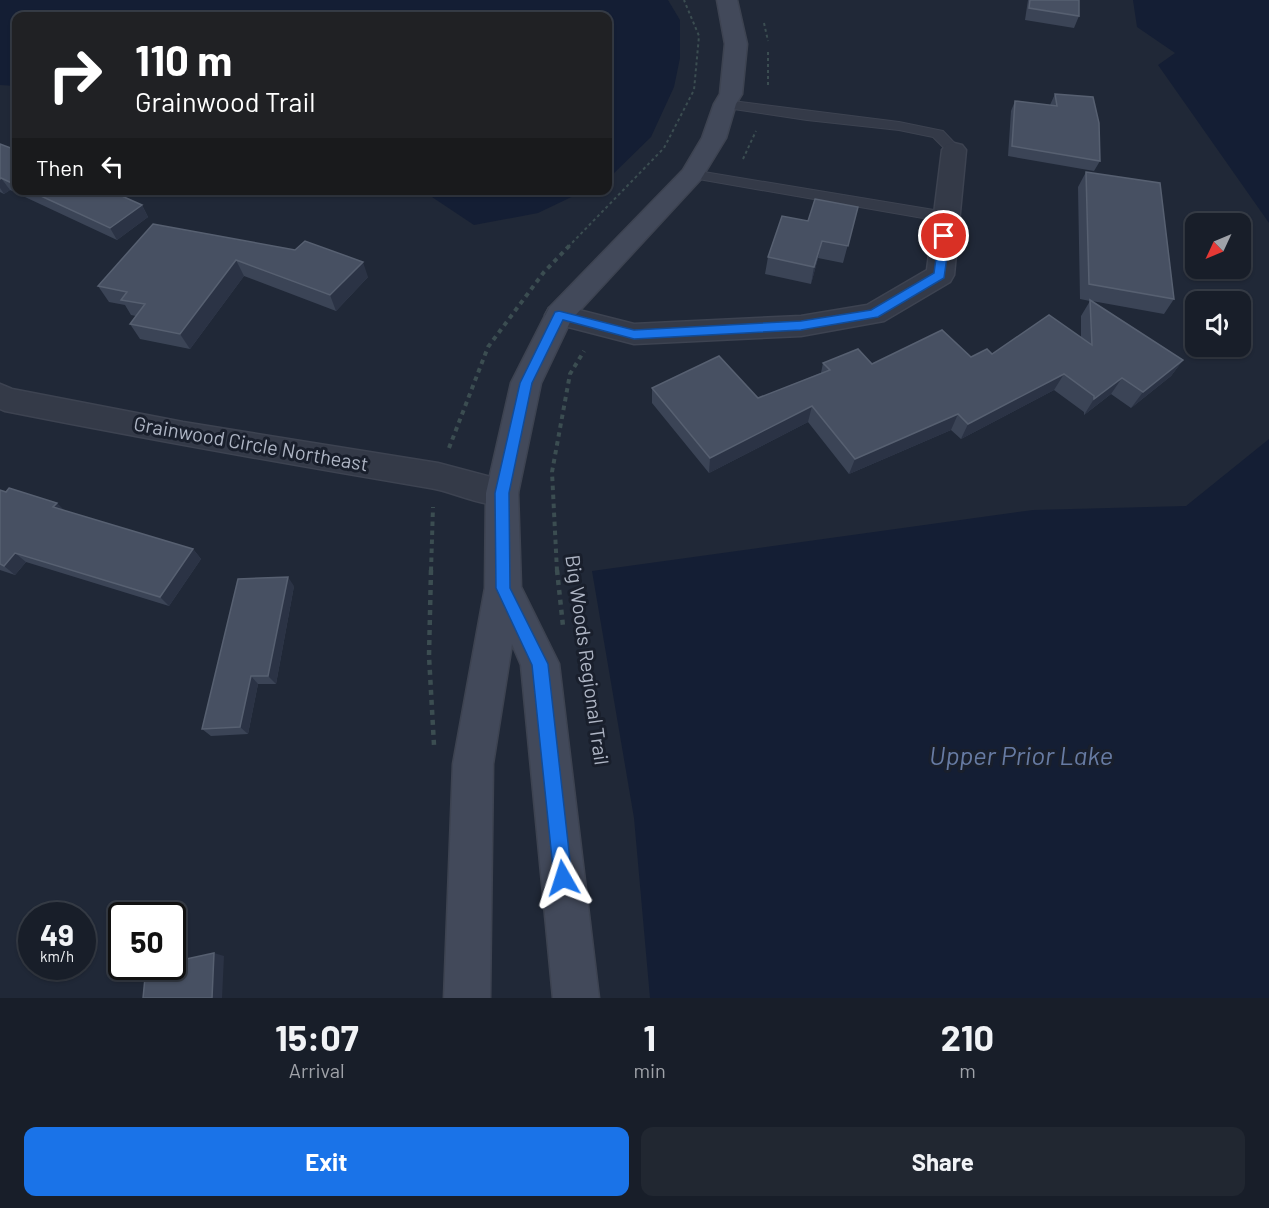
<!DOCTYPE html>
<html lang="en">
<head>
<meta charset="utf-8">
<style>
	body { margin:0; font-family:Barlow,sans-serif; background:#212731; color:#f1f3f6; height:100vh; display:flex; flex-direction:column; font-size:22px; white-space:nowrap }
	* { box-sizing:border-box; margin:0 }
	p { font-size:20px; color:#9fa2a8 }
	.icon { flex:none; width:33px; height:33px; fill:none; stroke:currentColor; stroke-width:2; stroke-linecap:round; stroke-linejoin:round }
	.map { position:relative; height:998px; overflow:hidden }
	.sheet { display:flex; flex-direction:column; background:#181e29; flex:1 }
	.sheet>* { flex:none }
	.guide { position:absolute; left:12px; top:12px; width:600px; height:183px; border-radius:12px; box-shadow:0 2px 4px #0004,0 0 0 2px #363c46; background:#202124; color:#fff; overflow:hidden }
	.needle { width:39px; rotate:226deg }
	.fabs { position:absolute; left:1185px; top:213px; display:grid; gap:12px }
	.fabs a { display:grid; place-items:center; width:66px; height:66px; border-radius:12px; background:#181e29; box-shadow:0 2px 4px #0004,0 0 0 2px #363c46; font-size:30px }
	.speed { position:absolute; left:18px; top:902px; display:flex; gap:12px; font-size:30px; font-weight:700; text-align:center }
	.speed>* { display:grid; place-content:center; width:78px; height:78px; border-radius:50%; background:#181e29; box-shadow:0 2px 4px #0004,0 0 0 2px #363c46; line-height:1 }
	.speed small { font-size:15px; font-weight:400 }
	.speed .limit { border:3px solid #111; border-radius:9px; background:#fff; color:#111 }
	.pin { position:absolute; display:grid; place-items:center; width:51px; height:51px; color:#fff; margin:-26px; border:3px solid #fff; border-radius:50%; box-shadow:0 2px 6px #0007 }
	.me { position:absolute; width:66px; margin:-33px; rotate:354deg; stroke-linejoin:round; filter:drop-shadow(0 0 4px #0008) }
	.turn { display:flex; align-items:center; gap:21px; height:126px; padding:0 24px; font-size:27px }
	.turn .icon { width:78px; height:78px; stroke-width:2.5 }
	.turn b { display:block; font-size:42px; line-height:51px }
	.then { display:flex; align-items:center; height:57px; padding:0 24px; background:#0003; gap:12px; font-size:22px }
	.eta { display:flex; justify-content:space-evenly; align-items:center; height:102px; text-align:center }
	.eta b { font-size:36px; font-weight:700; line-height:42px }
	.button { display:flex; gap:12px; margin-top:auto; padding:12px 24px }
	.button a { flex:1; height:69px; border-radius:12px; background:#1a73e8; color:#fff; font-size:24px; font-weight:700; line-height:69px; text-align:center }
	.button a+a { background:#212731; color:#f1f3f6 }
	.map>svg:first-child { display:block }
	.water { fill:#141e34 }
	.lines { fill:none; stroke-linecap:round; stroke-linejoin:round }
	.lane-casing { stroke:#3d4351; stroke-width:2 }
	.street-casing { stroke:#3d4351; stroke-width:3 }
	.secondary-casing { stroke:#3d4351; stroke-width:3 }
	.path-far2 { stroke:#3b4d51; stroke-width:2; stroke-dasharray:3 3; stroke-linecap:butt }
	.path-far1 { stroke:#3b4d51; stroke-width:4; stroke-dasharray:4.5 4.5; stroke-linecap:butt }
	.path { stroke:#3b4d51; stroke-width:4.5; stroke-dasharray:5 5; stroke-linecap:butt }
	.lane { fill:#343a48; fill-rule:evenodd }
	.street { fill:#343a48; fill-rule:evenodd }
	.secondary { fill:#42495a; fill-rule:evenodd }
	.wall { fill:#3b4456 }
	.shaded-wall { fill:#2b3345 }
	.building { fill:#475062; stroke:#576071; stroke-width:1.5 }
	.route { fill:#1a73e8; stroke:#114b97; stroke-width:1.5 }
	.labels { text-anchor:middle; stroke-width:6; stroke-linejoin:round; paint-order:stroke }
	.street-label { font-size:20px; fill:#aeb5c4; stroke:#191f2c }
	.near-water-label { font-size:26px; font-style:italic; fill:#677ba3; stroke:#191f2c }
</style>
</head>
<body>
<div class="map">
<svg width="1269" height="998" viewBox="0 0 1269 998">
	<rect width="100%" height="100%" fill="#202837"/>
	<g class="water">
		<polygon points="0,0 668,0 680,20 680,58 674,87 651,137 608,179 608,16 16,16 16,86 0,85"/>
		<polygon points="1133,0 1269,0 1269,223 1158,65 1175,53 1137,27"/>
		<polygon points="423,191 584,191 538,213 474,225"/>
		<polygon points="1269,439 1269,998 650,998 634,818 592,571 1033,510 1186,506"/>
	</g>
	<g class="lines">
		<defs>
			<g id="lane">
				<polygon points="725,100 899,122 938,130 943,131 961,150 959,153 949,153 933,137 899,130 807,120 720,107 718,104 720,101"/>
				<polygon points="692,170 946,212 954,217 946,222 687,177 685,174 687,171"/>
			</g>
			<g id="street">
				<polygon points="954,143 962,145 966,150 954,275 950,282 884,321 801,336 634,344 549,322 545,315 549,308 559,305 634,324 801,316 867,305 927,270 942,150 946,145"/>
				<path d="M 0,384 L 12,389 L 183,422 L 438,463 L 514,483 L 518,493 L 514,503 C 489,511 456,492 430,488 C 288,464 146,439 5,411 L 0,409 Z"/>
			</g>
			<polygon id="secondary" points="717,0 737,0 747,44 742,94 736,104 726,138 701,179 571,320 541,383 518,493 521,587 559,664 599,998 553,998 521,665 512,644 493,764 490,998 444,998 453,764 485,588 486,493 511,383 549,308 683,170 702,138 714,104 720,94 725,44"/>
		</defs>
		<use href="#lane" class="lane-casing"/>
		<use href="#street" class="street-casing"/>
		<use href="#secondary" class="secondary-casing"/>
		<g class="path-far2">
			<polyline points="764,23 768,41"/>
			<polyline points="768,52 768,86"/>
			<polyline points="743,159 756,131"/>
			<polyline points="568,247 664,148 694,90 699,36 684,0"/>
		</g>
		<g class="path-far1">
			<polyline points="449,448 488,347 544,272 570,245"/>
			<polyline points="431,571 433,507"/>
			<polyline points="557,571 552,472 570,374 584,351"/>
		</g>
		<g class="path">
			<polyline points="431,570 429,656 434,745"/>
			<polyline points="557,570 563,626"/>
		</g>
		<use href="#lane" class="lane"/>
		<use href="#street" class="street"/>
		<use href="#secondary" class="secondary"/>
	</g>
	<g class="wall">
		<polygon points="1028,0 1079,0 1079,16 1074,28 1025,20"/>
		<polygon points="1055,94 1100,161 1094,171 1008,156 1011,111 1015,101 1050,105"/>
		<polygon points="0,144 16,150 16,190 118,190 122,196 142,205 148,217 117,240 10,190 4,194 0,192"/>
		<polygon points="1086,172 1174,299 1164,314 1092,301 1183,360 1171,376 1131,408 1111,394 1084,415 1084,412 1054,390 961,439 951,430 849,474 808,422 709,473 652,403 652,388 758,398 821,373 823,363 872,364 971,357 992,354 1081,337 1081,316 1090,301 1080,299 1078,187"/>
		<polygon points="858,207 843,263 818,258 811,284 765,274 768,257 808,221"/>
		<polygon points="153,224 368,277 336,311 244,276 190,349 140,339 130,324 136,316 131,315 125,305 109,302 98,286"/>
		<polygon points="0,490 65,511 193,549 201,559 169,606 26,562 15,575 0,570"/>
		<polygon points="294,586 276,684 258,684 248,734 211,736 202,729"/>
	</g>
	<g class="shaded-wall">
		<polygon points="1,178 10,190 4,194 0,188 0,179"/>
		<polygon points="142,205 148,217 117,240 110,228"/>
		<polygon points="822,241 818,258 811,284 814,267"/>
		<polygon points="236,260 244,276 190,349 180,334"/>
		<polygon points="363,262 368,277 336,311 330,295"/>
		<polygon points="1183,360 1171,376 1131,408 1143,392"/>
		<polygon points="1064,374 1054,390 961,439 968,424"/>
		<polygon points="1122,378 1111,394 1084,415 1094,399"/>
		<polygon points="812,406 808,422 709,473 710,458"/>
		<polygon points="958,414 951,430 849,474 855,459"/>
		<polygon points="57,503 67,513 53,507"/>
		<polygon points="193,549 201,559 169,606 160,597"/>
		<polygon points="15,553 26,562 15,575 4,566"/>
		<polygon points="288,577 294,586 276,684 268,676"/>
		<polygon points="251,676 258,684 248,734 240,727"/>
		<polygon points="214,953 224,956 222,998 212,998"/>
	</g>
	<g class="building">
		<polygon points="1030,0 1079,0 1079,16 1029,8"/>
		<polygon points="1055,94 1093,97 1099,123 1100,161 1012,146 1015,101 1057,106"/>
		<polygon points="0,144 16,150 16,185 1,178 0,179"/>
		<polygon points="1086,172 1160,183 1174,299 1089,284"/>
		<polygon points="28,190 118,190 115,193 142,205 110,228"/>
		<polygon points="815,199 858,207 848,246 822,241 814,267 768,257 782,216 808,221"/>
		<polygon points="153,224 295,250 305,241 363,262 330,295 236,260 180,334 130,324 145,304 121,300 127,292 98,286"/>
		<polygon points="1090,300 1183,360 1143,392 1122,378 1094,399 1094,396 1064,374 968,424 958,414 855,459 812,406 710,458 652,388 719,356 758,398 830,370 823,363 858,349 872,364 942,330 971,357 987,349 992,354 1049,315 1092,345"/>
		<polygon points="9,488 57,503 53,507 193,549 160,597 15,553 4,566 0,564 0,490 6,492"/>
		<polygon points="288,577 268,676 251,676 240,727 202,729 238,579"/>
		<polygon points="214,953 212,998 143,998 146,968 156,966 172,966 172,962"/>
	</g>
	<polygon class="route" points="944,233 950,236 944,278 878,317 801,330 634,339 563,320 532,383 509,493 510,588 548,664 572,878 569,884 563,887 557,884 554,878 532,665 496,588 495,493 520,383 555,312 559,311 634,330 801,321 871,310 934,273 939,236"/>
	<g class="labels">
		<g class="street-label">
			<text transform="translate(251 444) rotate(10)" y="7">Grainwood Circle Northeast</text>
			<text transform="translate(587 660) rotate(82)" y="7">Big Woods Regional Trail</text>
		</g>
		<g class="near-water-label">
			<text x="1021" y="765">Upper Prior Lake</text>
		</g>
	</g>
</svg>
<div class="fabs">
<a><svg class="needle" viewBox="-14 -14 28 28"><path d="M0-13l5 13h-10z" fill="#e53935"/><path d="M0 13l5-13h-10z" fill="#9fa2a8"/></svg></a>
<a><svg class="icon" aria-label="sound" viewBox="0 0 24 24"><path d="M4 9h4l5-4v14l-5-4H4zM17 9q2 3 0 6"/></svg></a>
</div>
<div class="speed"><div>49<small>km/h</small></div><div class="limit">50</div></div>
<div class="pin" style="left:944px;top:236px;background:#d93025"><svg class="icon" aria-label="arrive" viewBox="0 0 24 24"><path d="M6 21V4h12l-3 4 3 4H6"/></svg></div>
<svg class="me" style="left:563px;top:878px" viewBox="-20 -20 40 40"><path d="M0-17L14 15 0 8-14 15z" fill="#1a73e8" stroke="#fff" stroke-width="4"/></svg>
<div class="guide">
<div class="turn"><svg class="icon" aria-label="right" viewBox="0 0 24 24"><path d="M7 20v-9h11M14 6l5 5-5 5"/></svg><div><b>110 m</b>Grainwood Trail</div></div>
<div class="then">Then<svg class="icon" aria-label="left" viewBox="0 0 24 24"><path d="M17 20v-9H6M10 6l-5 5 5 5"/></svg></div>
</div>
</div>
<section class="sheet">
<div class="eta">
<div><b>15:07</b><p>Arrival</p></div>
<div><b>1</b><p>min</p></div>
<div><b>210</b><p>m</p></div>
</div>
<div class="button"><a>Exit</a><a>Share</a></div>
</section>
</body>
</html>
